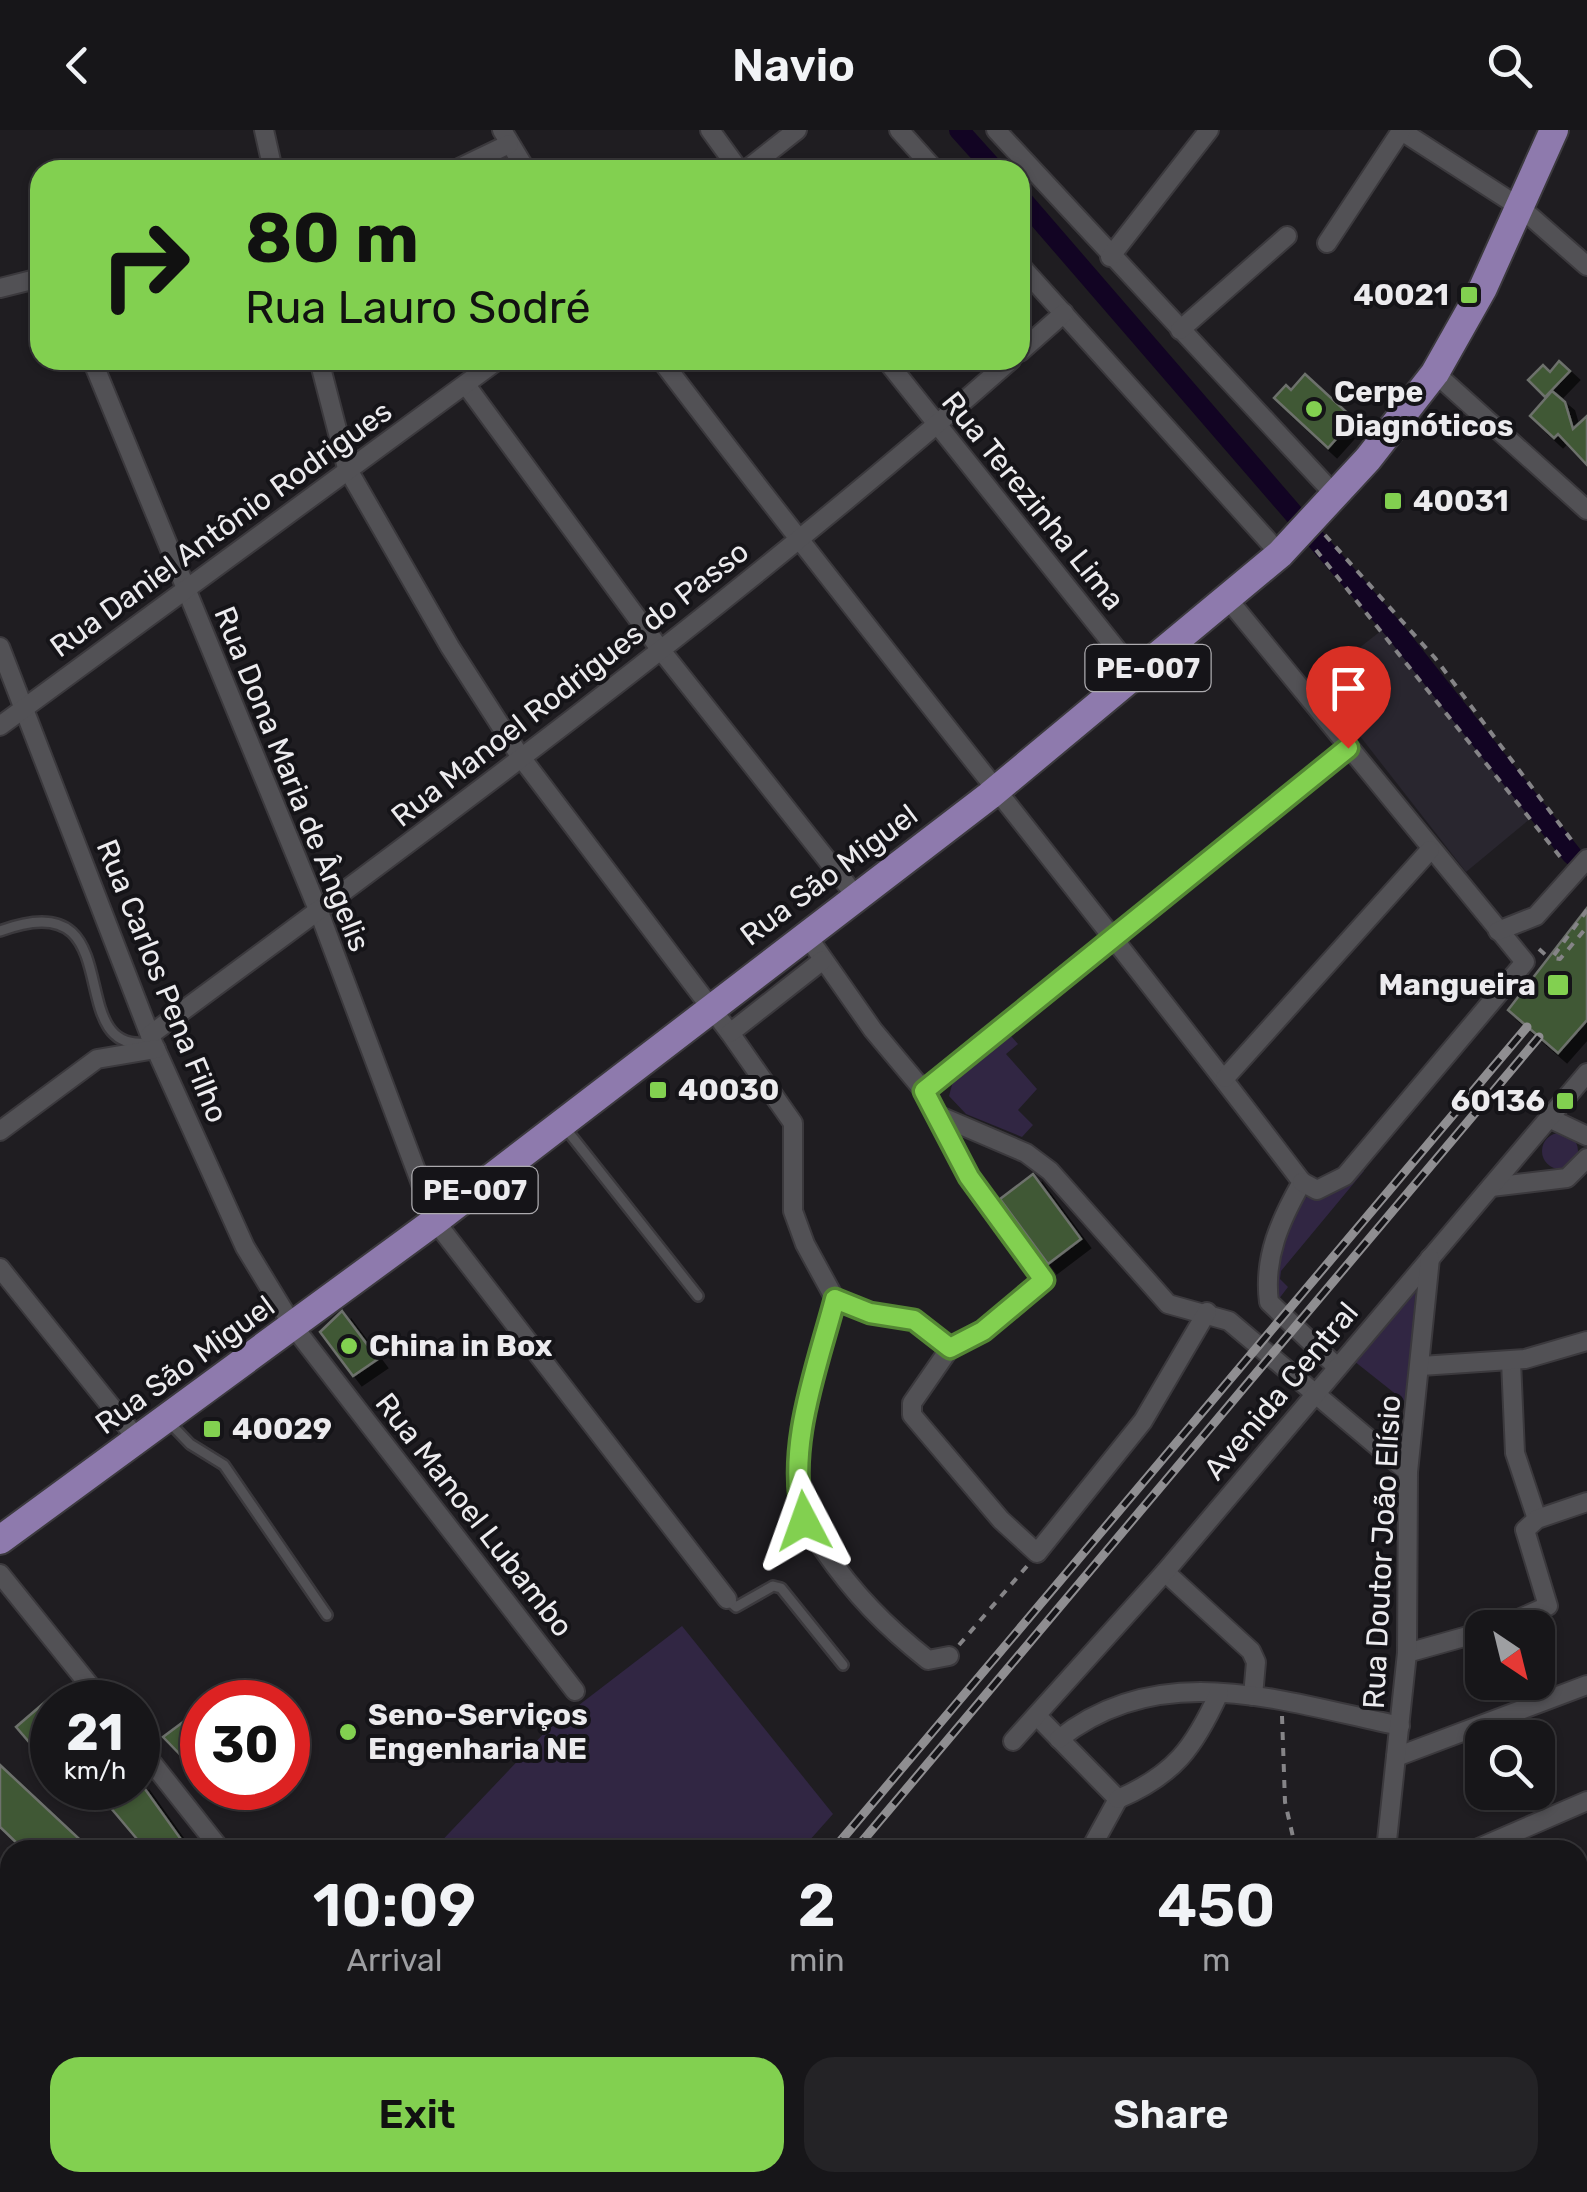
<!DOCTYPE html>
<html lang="en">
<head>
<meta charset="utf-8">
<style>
	body { margin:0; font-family:Rubik,sans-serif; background:#242326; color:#f1f3f6; height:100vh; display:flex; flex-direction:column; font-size:38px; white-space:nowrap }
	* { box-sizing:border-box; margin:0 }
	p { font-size:32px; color:#9e9fa2 }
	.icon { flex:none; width:55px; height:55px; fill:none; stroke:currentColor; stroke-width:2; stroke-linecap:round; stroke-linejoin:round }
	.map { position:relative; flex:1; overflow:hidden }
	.drawer { position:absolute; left:0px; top:1710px; width:1588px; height:352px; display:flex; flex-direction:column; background:#171619; border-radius:30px 30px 0 0; box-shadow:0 2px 8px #0004,0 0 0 2px #363538 }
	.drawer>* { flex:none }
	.banner { position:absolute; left:30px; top:30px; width:1000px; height:210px; border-radius:30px; box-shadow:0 2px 8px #0004,0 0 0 2px #363538; background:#82d050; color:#111; overflow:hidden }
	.needle { width:65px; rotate:145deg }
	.tools { position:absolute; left:1465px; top:1480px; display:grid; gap:20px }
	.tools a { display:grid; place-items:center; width:90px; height:90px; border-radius:20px; background:#171619; box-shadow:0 2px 8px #0004,0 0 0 2px #363538; font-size:50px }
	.speed { position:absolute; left:30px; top:1550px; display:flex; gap:20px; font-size:50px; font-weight:700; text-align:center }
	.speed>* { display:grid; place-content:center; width:130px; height:130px; border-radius:50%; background:#171619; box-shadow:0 2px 8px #0004,0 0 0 2px #363538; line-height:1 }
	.speed small { font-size:25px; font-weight:400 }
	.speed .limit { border:15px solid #d22; background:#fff; color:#111 }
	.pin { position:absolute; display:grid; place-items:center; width:85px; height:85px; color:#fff; margin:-102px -42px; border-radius:50% 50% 50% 0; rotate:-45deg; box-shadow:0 0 10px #0007 }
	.pin .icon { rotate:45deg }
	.me { position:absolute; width:110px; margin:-55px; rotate:356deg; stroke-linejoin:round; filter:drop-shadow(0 0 8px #0008) }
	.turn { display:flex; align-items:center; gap:35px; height:210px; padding:0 50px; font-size:45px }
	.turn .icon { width:130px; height:130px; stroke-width:2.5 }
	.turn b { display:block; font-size:70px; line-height:85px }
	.eta { display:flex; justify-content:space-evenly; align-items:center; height:170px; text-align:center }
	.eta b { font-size:60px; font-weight:600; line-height:70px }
	.button { display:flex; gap:20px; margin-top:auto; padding:20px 50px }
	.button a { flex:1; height:115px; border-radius:30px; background:#82d050; color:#111; font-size:40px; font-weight:600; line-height:115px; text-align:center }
	.button a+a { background:#242326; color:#f1f3f6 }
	header { display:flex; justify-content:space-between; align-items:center; height:130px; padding:0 50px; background:#171619; font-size:45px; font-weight:600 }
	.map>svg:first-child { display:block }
	.built { fill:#29262f }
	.green { fill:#312643 }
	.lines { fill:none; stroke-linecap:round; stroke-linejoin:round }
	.canal { stroke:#120423; stroke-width:20 }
	.building { fill:#415834; stroke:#6d716c; stroke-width:2.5; filter:url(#shadow) }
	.lane-casing { stroke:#3b393d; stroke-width:14 }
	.street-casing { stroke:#3b393d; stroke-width:22 }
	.primary-casing { stroke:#3b393d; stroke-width:32 }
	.path { stroke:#858487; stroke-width:4; stroke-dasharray:8 8; stroke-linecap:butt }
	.lane { stroke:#525155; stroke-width:9 }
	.street { stroke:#525155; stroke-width:18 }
	.primary { stroke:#8e7aad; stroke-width:28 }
	.rail-casing { stroke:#8f8e91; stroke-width:9 }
	.rail { stroke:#151418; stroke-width:5; stroke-dasharray:15; stroke-linecap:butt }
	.path-bridge { stroke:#858487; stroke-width:4; stroke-dasharray:8 8; stroke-linecap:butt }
	.route-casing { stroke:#548734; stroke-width:25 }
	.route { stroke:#82d050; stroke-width:18 }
	.poi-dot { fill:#82d050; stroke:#151418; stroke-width:4 }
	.labels { text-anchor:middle; stroke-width:8; stroke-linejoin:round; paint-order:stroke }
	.shield { fill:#151418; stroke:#acaaae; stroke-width:2.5 }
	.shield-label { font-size:28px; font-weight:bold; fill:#ecebee }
	.poi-label { font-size:30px; font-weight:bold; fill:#ecebee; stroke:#151418; text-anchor:start }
	.street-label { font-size:30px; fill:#ecebee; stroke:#151418 }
</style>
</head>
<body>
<header><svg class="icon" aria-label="back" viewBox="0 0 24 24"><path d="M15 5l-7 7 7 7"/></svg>Navio<svg class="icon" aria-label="search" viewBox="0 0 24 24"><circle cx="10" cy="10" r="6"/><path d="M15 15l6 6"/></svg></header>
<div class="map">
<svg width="1587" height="2062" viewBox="0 0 1587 2062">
	<defs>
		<filter id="shadow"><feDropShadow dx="9" dy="9" stdDeviation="0" flood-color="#0009"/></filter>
	</defs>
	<rect width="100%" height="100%" fill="#1f1d21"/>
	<polygon class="built" points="1382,500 1531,688 1466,742 1317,551"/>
	<g class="green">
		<polygon points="1011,906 1018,914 1006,924 1037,959 1018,980 1033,995 1022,1007 966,984 949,966 953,951"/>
		<circle cx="1560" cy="1021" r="18"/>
		<polygon points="1359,1037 1364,1041 1281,1141 1280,1149 1288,1157 1275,1174 1264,1139 1301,1068 1326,1064"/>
		<polygon points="1416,1154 1407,1273 1354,1231"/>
		<polygon points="682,1496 833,1684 801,1720 433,1720 549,1598"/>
	</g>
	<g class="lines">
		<g class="canal">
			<polyline points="959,0 995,40"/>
			<polyline points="1020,67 1395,501 1572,725"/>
		</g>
	</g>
	<g class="building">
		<polygon points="1559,231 1570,241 1545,267 1528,250 1543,235 1550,242"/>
		<polygon points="1305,244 1354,289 1328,318 1274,268 1286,255 1291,260"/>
		<polygon points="1552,261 1565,272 1573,299 1587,286 1587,335 1558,304 1554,308 1530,286"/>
		<polygon points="1587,778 1587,890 1558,923 1508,880"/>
		<polygon points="1033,1044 1081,1109 1048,1134 1000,1069"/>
		<polygon points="342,1181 378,1229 353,1246 320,1202"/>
		<polygon points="52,1566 52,1629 39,1616 35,1619 16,1597"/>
		<polygon points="202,1578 202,1647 163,1607"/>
		<polygon points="0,1635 91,1720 24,1720 0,1697"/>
		<polygon points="140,1652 180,1708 165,1720 124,1720 137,1709 110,1677"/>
	</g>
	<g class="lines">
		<defs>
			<g id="lane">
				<path d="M 0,801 C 133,751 61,921 145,913"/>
				<polyline points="566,999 698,1166"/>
				<polyline points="169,1292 190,1314 224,1335 327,1485"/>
				<polyline points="727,1469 736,1477 773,1456 781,1458 843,1535"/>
			</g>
			<g id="street">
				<polyline points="264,0 273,40"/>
				<polyline points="502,0 526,40"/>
				<polyline points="710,0 739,40"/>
				<polyline points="899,0 935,40"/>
				<polyline points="996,0 1335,365"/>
				<polyline points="1400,0 1521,78 1587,136"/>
				<polyline points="455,40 509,14"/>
				<polyline points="746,40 797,0"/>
				<polyline points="1327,113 1401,1"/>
				<polyline points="1110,127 1209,0"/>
				<polyline points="1020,135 1280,424"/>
				<polyline points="0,158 40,148"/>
				<polyline points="1180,200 1287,106"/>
				<polyline points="1020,222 1064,183"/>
				<polyline points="92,230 319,782 435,1091 727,1469"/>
				<polyline points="319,230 347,338 450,517 520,626 730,903 793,993 793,1081 805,1114 835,1169 870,1183 914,1190 950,1218"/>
				<path d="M 661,230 C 871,507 1092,775 1302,1052 C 1281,1089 1263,1127 1269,1172 L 1337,1237"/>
				<polyline points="886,230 1138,546"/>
				<polyline points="1435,243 1587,380"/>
				<polyline points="466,255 660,519 855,765"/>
				<polyline points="1227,468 1525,832 1345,1046 1317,1060 1302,1052"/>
				<polyline points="0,517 153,913 245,1117 293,1196 575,1561"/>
				<polyline points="0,596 498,230"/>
				<polyline points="1498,801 1536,786 1587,729"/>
				<polyline points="805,803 873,900 924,961 969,1047 1044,1151 983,1201 950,1218"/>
				<polyline points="730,903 823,830"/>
				<path d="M 150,905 C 443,689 737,471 1011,230"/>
				<polyline points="1225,948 1430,720"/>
				<polyline points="924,961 1348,618"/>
				<polyline points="942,987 1026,1023 1050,1041 1168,1174 1229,1191 1408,1342"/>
				<polyline points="1549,988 1587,1006"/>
				<polyline points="0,1001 97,929 156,919"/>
				<polyline points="1491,1057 1567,1048 1587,1028"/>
				<polyline points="0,1138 138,1310"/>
				<path d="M 835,1169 C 820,1225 785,1330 803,1387 C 807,1398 817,1409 823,1419 C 854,1464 885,1496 928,1530 L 949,1526"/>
				<polyline points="950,1218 912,1273 912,1285 1001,1390 1037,1423 1143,1291 1207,1182"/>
				<polyline points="1511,1231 1515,1323 1537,1389"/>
				<polyline points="1421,1236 1525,1229 1587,1211"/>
				<polyline points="1165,1442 1251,1521 1256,1532 1253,1566"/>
				<polyline points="0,1444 103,1572"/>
				<polyline points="1498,1498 1548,1476 1525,1400 1537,1389 1587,1372"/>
				<polyline points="1407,1523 1482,1502"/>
				<polyline points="1038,1587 1118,1669 1090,1720"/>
				<path d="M 1059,1609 C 1161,1527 1284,1572 1400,1596"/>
				<polyline points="1013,1611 1165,1442 1587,943"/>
				<polyline points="138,1615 221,1720"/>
				<polyline points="1396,1627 1587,1555"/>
				<path d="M 1118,1669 C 1174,1645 1194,1618 1219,1563"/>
				<polyline points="1386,1720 1407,1523 1408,1342 1430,1128"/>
				<polyline points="1474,1720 1587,1671"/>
				<polyline points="1578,1796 1587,1792"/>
				<polyline points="1578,1897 1587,1913"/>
				<polyline points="703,2052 706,2062"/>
				<polyline points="934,2052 938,2062"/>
				<polyline points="1131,2052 1135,2062"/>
				<polyline points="1324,2052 1327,2062"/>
				<polyline points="1509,2052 1514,2062"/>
				<polyline points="205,2062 215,2052"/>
				<polyline points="378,2062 388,2052"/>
				<polyline points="1563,2062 1587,2048"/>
			</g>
			<polyline id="primary" points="0,1410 435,1091 989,666 1280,424 1368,329 1435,243 1483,158 1554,0"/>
		</defs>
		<use href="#lane" class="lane-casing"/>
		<use href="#street" class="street-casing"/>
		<use href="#primary" class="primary-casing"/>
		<g class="path">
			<polyline points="1325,405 1435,528 1576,716"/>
			<polyline points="1316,420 1562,729"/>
			<polyline points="1539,819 1550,829"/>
			<polyline points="959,1515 1028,1435"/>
			<polyline points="1282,1586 1285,1672 1296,1720"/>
		</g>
		<use href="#lane" class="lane"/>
		<use href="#street" class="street"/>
		<use href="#primary" class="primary"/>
		<defs>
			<g id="rail">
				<polyline points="833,1720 1527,897"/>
				<polyline points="855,1720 1539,907"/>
				<polyline points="563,2062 571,2052"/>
			</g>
		</defs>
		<use href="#rail" class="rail-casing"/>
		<use href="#rail" class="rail"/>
		<polyline class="path-bridge" points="1587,780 1552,828 1560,829 1587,797"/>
	</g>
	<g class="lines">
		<defs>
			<path id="route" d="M 804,1391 C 785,1319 817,1238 835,1169 L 870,1183 L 914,1190 L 950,1218 L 983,1201 L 1044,1150 L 969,1047 L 924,961 L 1348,618"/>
		</defs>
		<use href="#route" class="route-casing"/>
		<use href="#route" class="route"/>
	</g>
	<g class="poi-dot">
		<rect x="1459" y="155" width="20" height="20" rx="5"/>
		<circle cx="1314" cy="279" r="10"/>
		<rect x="1383" y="361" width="20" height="20" rx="5"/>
		<rect x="1546" y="843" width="24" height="24" rx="5"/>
		<rect x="648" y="950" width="20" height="20" rx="5"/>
		<rect x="1555" y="961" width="20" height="20" rx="5"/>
		<circle cx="349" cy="1216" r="10"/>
		<rect x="202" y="1289" width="20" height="20" rx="5"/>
		<circle cx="348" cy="1602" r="10"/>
	</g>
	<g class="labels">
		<g class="shield">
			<rect x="1085.5" y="515" width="125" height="46" rx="8"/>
			<rect x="412.5" y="1037" width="125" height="46" rx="8"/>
		</g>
		<g class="shield-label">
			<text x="1148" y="548">PE-007</text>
			<text x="475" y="1070">PE-007</text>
		</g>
		<g class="poi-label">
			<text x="1449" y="175" text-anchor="end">40021</text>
			<text x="1334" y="272">Cerpe<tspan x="1334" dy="34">Diagnóticos</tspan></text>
			<text x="1413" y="381">40031</text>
			<text x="1536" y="865" text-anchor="end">Mangueira</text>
			<text x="678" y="970">40030</text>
			<text x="1545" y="981" text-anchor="end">60136</text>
			<text x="369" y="1226">China in Box</text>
			<text x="232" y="1309">40029</text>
			<text x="368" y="1595">Seno-Serviços<tspan x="368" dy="34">Engenharia NE</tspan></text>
		</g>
		<g class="street-label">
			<text transform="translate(1033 371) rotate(51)" y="10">Rua Terezinha Lima</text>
			<text transform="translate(221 399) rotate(-36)" y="10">Rua Daniel Antônio Rodrigues</text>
			<text transform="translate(570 554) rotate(-38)" y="10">Rua Manoel Rodrigues do Passo</text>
			<text transform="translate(292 649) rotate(68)" y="10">Rua Dona Maria de Ângelis</text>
			<text transform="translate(829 745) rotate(-37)" y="10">Rua São Miguel</text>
			<text transform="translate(162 851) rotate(68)" y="10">Rua Carlos Pena Filho</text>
			<text transform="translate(185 1235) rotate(-36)" y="10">Rua São Miguel</text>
			<text transform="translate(1281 1261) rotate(-50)" y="10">Avenida Central</text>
			<text transform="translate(474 1385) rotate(52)" y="10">Rua Manoel Lubambo</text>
			<text transform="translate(1382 1422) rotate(-87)" y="10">Rua Doutor João Elísio</text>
		</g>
	</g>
</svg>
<div class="tools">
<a><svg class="needle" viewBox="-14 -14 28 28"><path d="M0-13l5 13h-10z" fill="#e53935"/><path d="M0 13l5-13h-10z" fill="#9e9fa2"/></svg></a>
<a><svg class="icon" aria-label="search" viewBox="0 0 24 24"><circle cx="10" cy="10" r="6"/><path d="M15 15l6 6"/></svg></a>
</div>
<div class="speed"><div>21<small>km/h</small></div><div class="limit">30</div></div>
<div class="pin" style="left:1348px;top:618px;background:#d93025"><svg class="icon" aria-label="arrive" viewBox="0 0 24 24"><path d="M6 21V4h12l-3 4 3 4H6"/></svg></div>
<svg class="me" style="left:804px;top:1391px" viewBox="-20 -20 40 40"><path d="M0-17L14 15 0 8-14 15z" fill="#82d050" stroke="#fff" stroke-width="4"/></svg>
<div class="banner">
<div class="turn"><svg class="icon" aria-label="right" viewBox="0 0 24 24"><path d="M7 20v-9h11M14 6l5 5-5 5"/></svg><div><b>80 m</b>Rua Lauro Sodré</div></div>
</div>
<section class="drawer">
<div class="eta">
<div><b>10:09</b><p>Arrival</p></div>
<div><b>2</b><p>min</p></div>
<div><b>450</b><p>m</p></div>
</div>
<div class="button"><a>Exit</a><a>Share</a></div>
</section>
</div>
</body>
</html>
